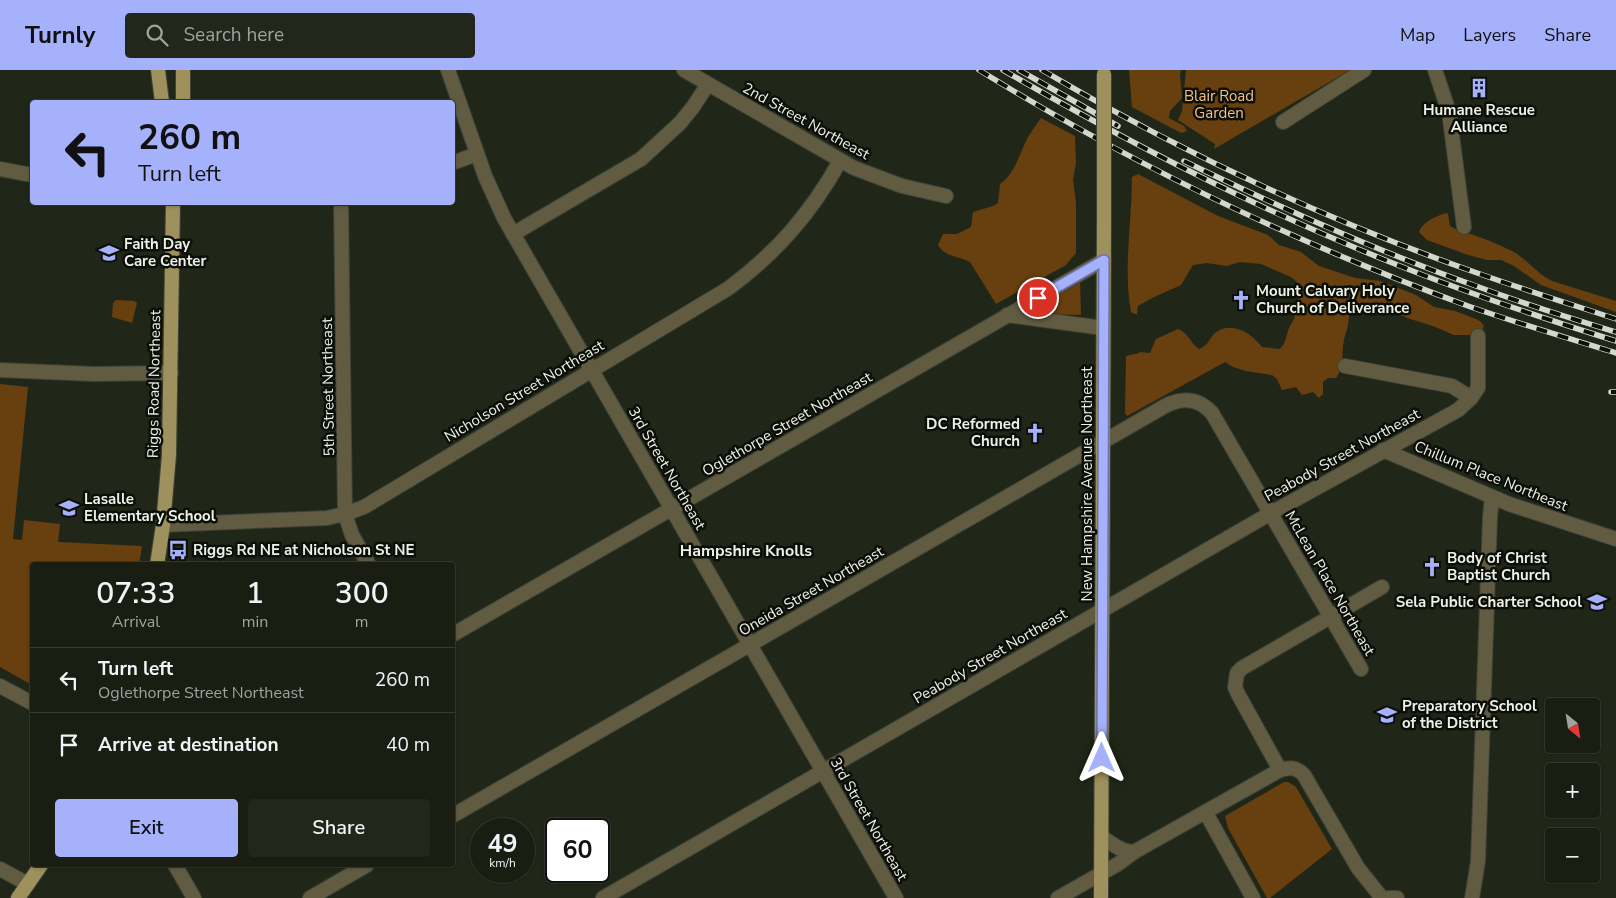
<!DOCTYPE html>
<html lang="en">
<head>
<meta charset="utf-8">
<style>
	body { margin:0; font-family:"Nunito Sans",sans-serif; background:#22261b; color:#f1f3f6; height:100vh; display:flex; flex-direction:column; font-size:19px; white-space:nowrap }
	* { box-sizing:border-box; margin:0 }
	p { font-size:16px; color:#9fa29f }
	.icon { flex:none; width:28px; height:28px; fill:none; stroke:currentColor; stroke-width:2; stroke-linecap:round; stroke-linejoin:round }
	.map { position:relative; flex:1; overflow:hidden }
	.panel { position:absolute; left:30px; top:492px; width:425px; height:305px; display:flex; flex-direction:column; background:#191d12; border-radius:5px; box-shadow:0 1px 4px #0004,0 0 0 1px #373b32 }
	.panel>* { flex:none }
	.banner { position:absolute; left:30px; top:30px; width:425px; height:105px; border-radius:5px; box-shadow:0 1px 4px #0004,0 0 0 1px #373b32; background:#a6b1fc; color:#111; overflow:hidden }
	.needle { width:32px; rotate:150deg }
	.tools { position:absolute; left:1545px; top:628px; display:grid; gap:10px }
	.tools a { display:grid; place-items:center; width:55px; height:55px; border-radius:5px; background:#191d12; box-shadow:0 1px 4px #0004,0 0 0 1px #373b32; font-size:25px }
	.speed { position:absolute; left:470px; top:748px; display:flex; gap:10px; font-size:25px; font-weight:700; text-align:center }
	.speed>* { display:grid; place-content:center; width:65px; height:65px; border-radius:50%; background:#191d12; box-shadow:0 1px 4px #0004,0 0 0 1px #373b32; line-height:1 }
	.speed small { font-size:12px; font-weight:400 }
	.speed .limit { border:2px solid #111; border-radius:8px; background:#fff; color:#111 }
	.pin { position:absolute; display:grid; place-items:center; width:42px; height:42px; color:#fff; margin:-21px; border:2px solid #fff; border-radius:50%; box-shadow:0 1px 5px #0007 }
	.me { position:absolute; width:55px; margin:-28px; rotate:0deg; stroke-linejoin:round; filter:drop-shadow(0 0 4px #0008) }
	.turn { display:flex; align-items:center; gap:18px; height:105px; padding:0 25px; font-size:22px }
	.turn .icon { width:65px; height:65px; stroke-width:2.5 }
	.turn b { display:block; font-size:35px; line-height:42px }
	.eta { display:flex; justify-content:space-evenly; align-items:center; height:85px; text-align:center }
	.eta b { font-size:30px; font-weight:600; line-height:35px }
	.button { display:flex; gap:10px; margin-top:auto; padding:10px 25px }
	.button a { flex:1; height:58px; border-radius:5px; background:#a6b1fc; color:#111; font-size:20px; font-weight:600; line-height:58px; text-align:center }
	.button a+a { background:#22261b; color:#f1f3f6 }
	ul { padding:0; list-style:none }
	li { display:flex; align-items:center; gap:15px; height:65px; padding:0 25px; border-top:1px solid #373b32 }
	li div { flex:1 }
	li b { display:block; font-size:19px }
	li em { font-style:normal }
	header { display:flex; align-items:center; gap:30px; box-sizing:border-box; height:70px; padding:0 25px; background:#a6b1fc; color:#111 }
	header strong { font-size:24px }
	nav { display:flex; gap:28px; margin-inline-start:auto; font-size:18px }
	.search { width:350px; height:45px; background:#22261b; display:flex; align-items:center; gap:12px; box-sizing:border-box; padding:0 18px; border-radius:5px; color:#9fa29f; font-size:19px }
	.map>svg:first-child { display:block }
	.green { fill:#683f0e }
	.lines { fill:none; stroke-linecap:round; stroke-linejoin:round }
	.minor-casing { stroke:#3e4335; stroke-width:16 }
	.tertiary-casing { stroke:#3e4335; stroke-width:16 }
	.primary-casing { stroke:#3e4335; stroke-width:16 }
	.minor { stroke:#615b42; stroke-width:14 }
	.tertiary { stroke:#615b42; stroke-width:14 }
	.primary { stroke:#9f915d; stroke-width:14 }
	.rail-casing { stroke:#d3d7cd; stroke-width:5.5 }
	.rail { stroke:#0c0f08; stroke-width:4; stroke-dasharray:11; stroke-linecap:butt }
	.primary-bridge-casing { stroke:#3e4335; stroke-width:16; stroke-linecap:butt }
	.primary-bridge { stroke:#9f915d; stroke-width:14 }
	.route-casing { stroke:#6c73a4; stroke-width:12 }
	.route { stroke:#a6b1fc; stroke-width:9 }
	.labels { text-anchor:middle; stroke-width:5; stroke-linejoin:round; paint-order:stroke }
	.park-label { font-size:15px; fill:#f7c08b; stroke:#0c0f08 }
	.poi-label { font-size:15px; font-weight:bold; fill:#edf1e8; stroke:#0c0f08; text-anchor:start }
	.street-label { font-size:15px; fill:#edf1e8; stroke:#0c0f08 }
	.neighbourhood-label { font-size:16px; font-weight:bold; fill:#edf1e8; stroke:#0c0f08 }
</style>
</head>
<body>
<header>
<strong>Turnly</strong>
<div class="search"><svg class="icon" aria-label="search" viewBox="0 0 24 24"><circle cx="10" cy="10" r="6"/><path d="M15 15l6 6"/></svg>Search here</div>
<nav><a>Map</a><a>Layers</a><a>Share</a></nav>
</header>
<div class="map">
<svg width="1616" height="828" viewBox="0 0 1616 828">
	<rect width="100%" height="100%" fill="#212718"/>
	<g class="green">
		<polygon points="1129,0 1181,0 1180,5 1182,28 1170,41 1169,48 1184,56 1187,61 1181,63 1132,37"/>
		<polygon points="1186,0 1350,0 1214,79 1215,74 1178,50 1182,41"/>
		<path d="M 1041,48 L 1075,66 L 1076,93 L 1073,109 L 1076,133 L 1076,183 L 1066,195 L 996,234 L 970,192 C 958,186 945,187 938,175 L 943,164 L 957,164 L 971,157 L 973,142 L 993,136 L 998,133 L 1000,114 C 1015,103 1019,85 1027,69 C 1031,62 1036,55 1041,48 Z"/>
		<path d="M 1138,104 L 1218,146 L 1268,165 L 1279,175 L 1301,182 L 1319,196 L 1355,208 L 1381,211 L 1416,225 L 1434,237 L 1455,241 L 1476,249 L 1481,252 L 1484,256 L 1482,262 L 1469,265 L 1454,265 L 1433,256 L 1407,248 L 1389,239 L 1365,243 L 1358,237 L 1353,236 C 1349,242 1349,248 1348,255 C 1347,260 1345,265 1344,270 C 1341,283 1345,297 1336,308 L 1328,308 L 1323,312 L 1323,324 L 1319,328 L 1313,322 L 1302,325 L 1296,317 L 1282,320 L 1277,309 L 1272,305 L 1246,301 L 1233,297 L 1225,292 L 1127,346 L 1125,343 L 1126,286 L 1139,283 L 1139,282 L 1150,283 L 1156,269 L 1178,259 C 1190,264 1189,272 1199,279 C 1209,275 1208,270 1215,263 C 1232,250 1252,264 1262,277 L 1280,279 L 1284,274 L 1289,258 L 1294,249 L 1300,220 L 1297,212 L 1291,207 L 1261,194 L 1240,192 L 1226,196 L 1207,193 L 1193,195 L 1181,215 L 1152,228 L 1138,236 L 1137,244 L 1135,244 L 1131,242 C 1123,197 1132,152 1132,107 Z"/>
		<path d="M 1446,143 L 1448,144 L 1450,156 C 1456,160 1462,161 1468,163 C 1483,168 1498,174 1512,181 C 1527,189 1537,204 1552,211 L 1616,231 L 1616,242 L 1541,215 L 1514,196 L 1501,190 L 1487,190 L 1468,185 L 1427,170 L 1419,162 C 1422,152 1437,146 1446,143 Z"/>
		<polygon points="1080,209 1081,245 1043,244 1039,241 1039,236"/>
		<polygon points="116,230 134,231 137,233 132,253 112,247 113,233"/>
		<polygon points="0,314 28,317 13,469 22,470 24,450 60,454 58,472 142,476 139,495 32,495 32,615 0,597"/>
		<polygon points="1284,712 1288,712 1296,717 1332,779 1270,828 1267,828 1228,758 1225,746"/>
	</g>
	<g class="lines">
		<defs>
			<g id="minor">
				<polyline points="684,0 854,98 902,116 946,126"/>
				<polyline points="1435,0 1449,42 1464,157"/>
				<polyline points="1283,52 1364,0"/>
				<polyline points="452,93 477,84"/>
				<polyline points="0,99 32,105"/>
				<polyline points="341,132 345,444 352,465 369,495"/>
				<polyline points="513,164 641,89 680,53 693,37 708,14"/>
				<polyline points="1007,245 1103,258"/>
				<polyline points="1345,296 1452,316 1471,328"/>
				<polyline points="0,300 94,304 171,303"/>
				<polyline points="1383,380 1509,434 1616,469"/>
				<path d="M 163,455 L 327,448 L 345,444 L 364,437 L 729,218 C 777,182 811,143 840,91"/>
				<polyline points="452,565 1104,190"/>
				<polyline points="0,616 32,633"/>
				<polyline points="1280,700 1238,624 1235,617 1237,603 1242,598 1382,517"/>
				<polyline points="1206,743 1253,828"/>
				<path d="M 452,746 L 1165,336 C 1183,327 1198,328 1212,343 L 1361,599"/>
				<path d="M 1102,767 C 1112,774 1122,782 1134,782"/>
				<polyline points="175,795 194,828"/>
				<polyline points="0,799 28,814"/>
				<polyline points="310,828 367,795"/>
				<polyline points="603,828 1271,443 1458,340 1471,328 1478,318 1478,266"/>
				<path d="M 1058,828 L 1118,794 L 1134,782 L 1280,700 C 1290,697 1296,697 1304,705 L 1358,798 L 1382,828"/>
				<polyline points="1389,828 1397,828"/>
				<polyline points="1472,828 1478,791 1490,447 1492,427"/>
			</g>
			<polyline id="tertiary" points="448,0 485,106 504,148 896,828"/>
			<g id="primary">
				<polyline points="158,0 162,32"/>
				<polyline points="183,0 183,32"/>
				<polyline points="157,495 163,455 169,385 173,132"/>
				<polyline points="18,828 41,795"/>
				<polyline points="1101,828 1104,149"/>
			</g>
		</defs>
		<use href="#minor" class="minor-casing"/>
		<use href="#tertiary" class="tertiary-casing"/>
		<use href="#primary" class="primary-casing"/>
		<use href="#minor" class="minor"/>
		<use href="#tertiary" class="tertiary"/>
		<use href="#primary" class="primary"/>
		<defs>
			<g id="rail">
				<path d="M 979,0 C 1133,95 1298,174 1468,236 C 1517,253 1567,268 1616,283"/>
				<path d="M 1003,0 C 1129,73 1259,140 1395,194 C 1467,223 1542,248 1616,271"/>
				<polyline points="1019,0 1118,56"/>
				<path d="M 1042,0 C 1180,82 1328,151 1480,204 C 1525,220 1570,234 1616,249"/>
				<path d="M 1184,91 C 1279,137 1376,181 1476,216 C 1522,233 1569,248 1616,262"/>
				<polyline points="1611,322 1616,322"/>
			</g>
		</defs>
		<use href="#rail" class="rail-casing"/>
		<use href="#rail" class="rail"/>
		<defs>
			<polyline id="primary-bridge" points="1104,4 1104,149"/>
		</defs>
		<use href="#primary-bridge" class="primary-bridge-casing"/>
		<use href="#primary-bridge" class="primary-bridge"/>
	</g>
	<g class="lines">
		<defs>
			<polyline id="route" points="1038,228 1104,190 1102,688"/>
		</defs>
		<use href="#route" class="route-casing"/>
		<use href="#route" class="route"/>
	</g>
	<defs>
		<symbol id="building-bare" viewBox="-9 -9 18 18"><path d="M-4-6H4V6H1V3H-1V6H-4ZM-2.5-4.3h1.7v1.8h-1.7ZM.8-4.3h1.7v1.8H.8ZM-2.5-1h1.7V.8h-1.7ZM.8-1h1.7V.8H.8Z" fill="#a6b1fc" stroke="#0c0f08" stroke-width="2.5" paint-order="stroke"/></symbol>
		<symbol id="school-bare" viewBox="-9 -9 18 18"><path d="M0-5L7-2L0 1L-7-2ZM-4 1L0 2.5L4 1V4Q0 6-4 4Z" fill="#a6b1fc" stroke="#0c0f08" stroke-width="2.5" paint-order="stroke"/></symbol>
		<symbol id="church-bare" viewBox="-9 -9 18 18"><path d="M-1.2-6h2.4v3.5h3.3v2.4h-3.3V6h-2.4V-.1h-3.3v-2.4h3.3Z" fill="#a6b1fc" stroke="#0c0f08" stroke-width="2.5" paint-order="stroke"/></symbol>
		<symbol id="bus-bare" viewBox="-9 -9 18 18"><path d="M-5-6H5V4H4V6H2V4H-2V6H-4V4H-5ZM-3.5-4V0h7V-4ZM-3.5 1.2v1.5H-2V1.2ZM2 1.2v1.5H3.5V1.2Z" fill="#a6b1fc" stroke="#0c0f08" stroke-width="2.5" paint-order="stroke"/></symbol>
	</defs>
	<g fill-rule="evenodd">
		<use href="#building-bare" x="1465" y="4" width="28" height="28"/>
		<use href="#school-bare" x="95" y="169" width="28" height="28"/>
		<use href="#church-bare" x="1227" y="216" width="28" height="28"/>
		<use href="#church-bare" x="1021" y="349" width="28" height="28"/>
		<use href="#school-bare" x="55" y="424" width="28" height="28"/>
		<use href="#bus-bare" x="164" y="466" width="28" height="28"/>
		<use href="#church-bare" x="1418" y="483" width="28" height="28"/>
		<use href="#school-bare" x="1583" y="518" width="28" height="28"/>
		<use href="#school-bare" x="1373" y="631" width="28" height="28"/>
	</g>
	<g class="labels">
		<g class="park-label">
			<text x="1219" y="31">Blair Road<tspan x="1219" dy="17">Garden</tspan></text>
		</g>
		<g class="poi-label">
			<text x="1479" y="45" text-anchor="middle">Humane Rescue<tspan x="1479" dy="17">Alliance</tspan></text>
			<text x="124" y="179">Faith Day<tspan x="124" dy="17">Care Center</tspan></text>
			<text x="1256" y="226">Mount Calvary Holy<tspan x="1256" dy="17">Church of Deliverance</tspan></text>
			<text x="1020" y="359" text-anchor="end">DC Reformed<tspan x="1020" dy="17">Church</tspan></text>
			<text x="84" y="434">Lasalle<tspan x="84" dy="17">Elementary School</tspan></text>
			<text x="193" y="485">Riggs Rd NE at Nicholson St NE</text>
			<text x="1447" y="493">Body of Christ<tspan x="1447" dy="17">Baptist Church</tspan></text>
			<text x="1582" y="537" text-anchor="end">Sela Public Charter School</text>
			<text x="1402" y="641">Preparatory School<tspan x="1402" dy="17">of the District</tspan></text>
		</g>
		<g class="street-label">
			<text transform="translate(806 51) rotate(29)" y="5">2nd Street Northeast</text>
			<text transform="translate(154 314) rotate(-89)" y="5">Riggs Road Northeast</text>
			<text transform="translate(328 317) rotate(-91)" y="5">5th Street Northeast</text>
			<text transform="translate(524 321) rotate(-31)" y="5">Nicholson Street Northeast</text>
			<text transform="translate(787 354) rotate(-30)" y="5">Oglethorpe Street Northeast</text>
			<text transform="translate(1342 385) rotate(-29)" y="5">Peabody Street Northeast</text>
			<text transform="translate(667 398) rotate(60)" y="5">3rd Street Northeast</text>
			<text transform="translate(1491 406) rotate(22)" y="5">Chillum Place Northeast</text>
			<text transform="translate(1087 414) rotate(-90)" y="5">New Hampshire Avenue Northeast</text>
			<text transform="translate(1330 513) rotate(60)" y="5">McLean Place Northeast</text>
			<text transform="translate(811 521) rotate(-30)" y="5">Oneida Street Northeast</text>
			<text transform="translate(990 586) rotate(-30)" y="5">Peabody Street Northeast</text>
			<text transform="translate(869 749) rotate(60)" y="5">3rd Street Northeast</text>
		</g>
		<g class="neighbourhood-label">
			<text x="746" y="486">Hampshire Knolls</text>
		</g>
	</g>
</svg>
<div class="tools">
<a><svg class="needle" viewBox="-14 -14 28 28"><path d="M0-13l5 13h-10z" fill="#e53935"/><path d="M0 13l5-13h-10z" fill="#9fa29f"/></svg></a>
<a>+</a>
<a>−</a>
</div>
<div class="speed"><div>49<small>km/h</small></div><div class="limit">60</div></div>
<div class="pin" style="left:1038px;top:228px;background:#d93025"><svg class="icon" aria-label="arrive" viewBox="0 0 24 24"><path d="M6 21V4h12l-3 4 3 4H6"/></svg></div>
<svg class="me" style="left:1102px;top:688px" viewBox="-20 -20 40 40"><path d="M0-17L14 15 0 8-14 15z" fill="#a6b1fc" stroke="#fff" stroke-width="4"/></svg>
<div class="banner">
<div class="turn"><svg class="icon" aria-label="left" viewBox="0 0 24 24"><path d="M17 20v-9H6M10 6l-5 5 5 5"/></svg><div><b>260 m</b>Turn left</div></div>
</div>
<section class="panel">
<div class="eta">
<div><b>07:33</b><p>Arrival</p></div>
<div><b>1</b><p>min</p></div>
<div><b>300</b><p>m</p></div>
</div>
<ul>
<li><svg class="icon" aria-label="left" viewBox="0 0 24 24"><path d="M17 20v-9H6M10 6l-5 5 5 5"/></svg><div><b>Turn left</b><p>Oglethorpe Street Northeast</p></div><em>260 m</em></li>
<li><svg class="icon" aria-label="arrive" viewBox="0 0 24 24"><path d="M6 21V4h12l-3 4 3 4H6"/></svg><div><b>Arrive at destination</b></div><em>40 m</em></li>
</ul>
<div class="button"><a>Exit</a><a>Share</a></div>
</section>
</div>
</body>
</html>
